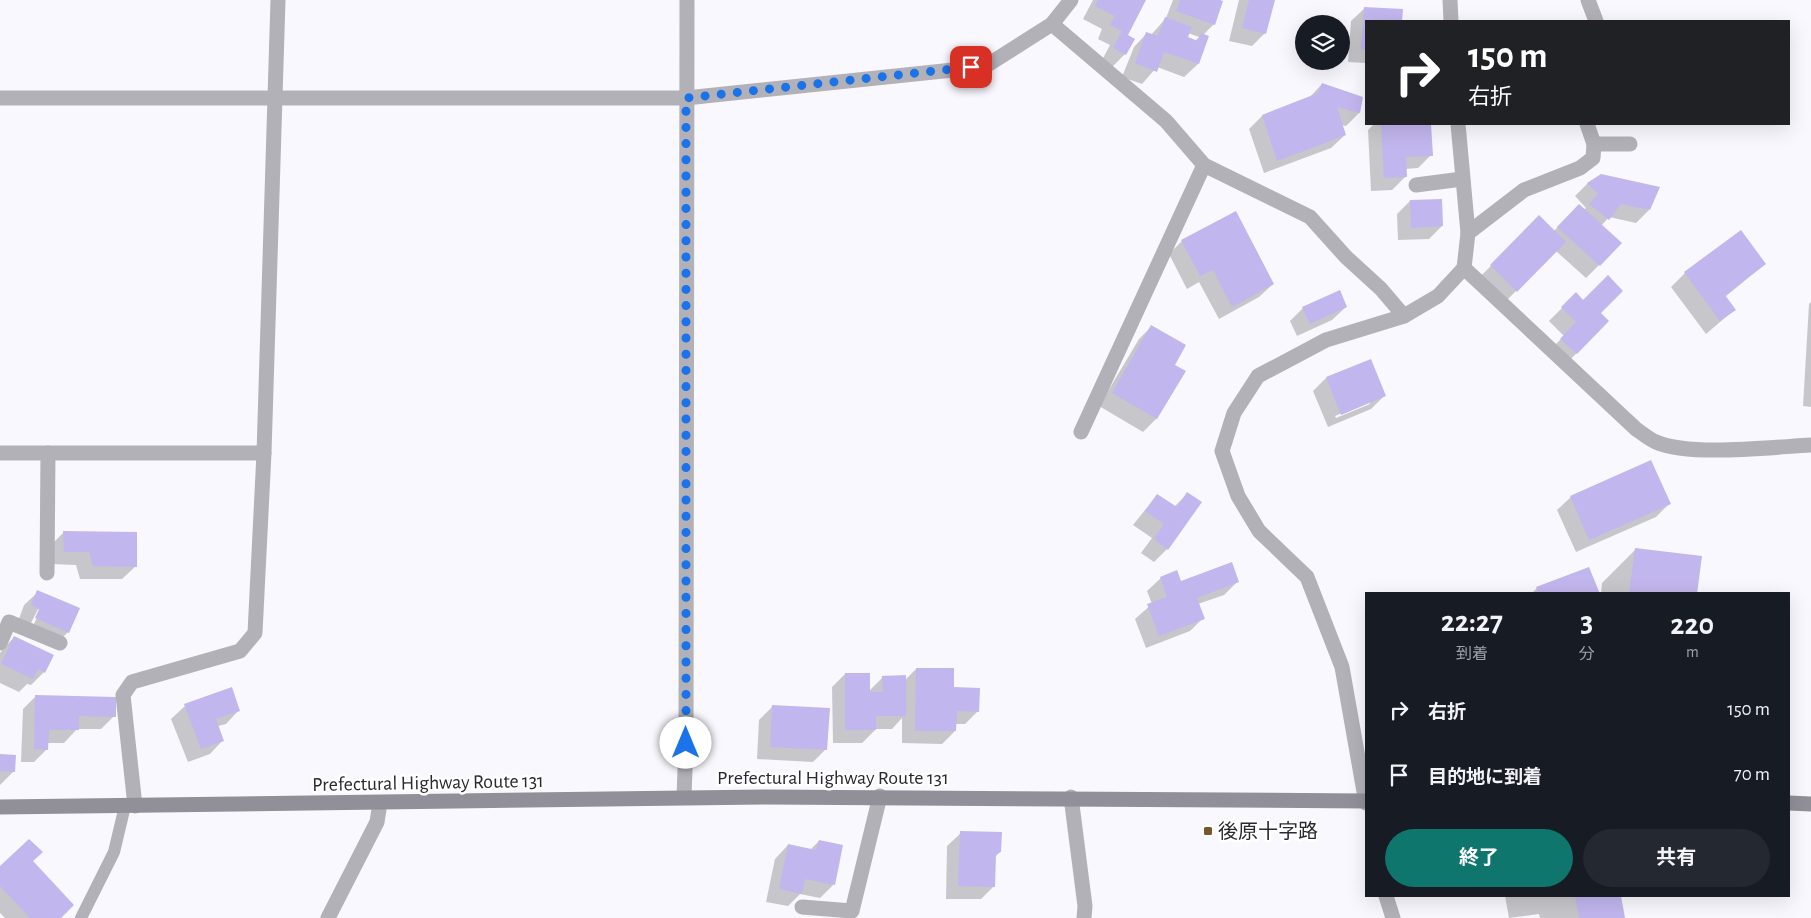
<!DOCTYPE html>
<html lang="ja">
<head>
<meta charset="utf-8">
<style>
	body { margin:0; font-family:"Alegreya Sans","Noto Sans JP",sans-serif; background:#242831; color:#f1f3f6; height:100vh; display:flex; flex-direction:column; font-size:19px; white-space:nowrap }
	* { box-sizing:border-box; margin:0 }
	p { font-size:16px; color:#9ea1a6 }
	.icon { flex:none; width:28px; height:28px; fill:none; stroke:currentColor; stroke-width:2; stroke-linecap:round; stroke-linejoin:round }
	.map { position:relative; flex:1; overflow:hidden }
	.side { position:absolute; left:1365px; top:592px; width:425px; height:305px; display:flex; flex-direction:column; background:#171b24; border-radius:0px; box-shadow:0 5px 20px #0002 }
	.side>* { flex:none }
	.banner { position:absolute; left:1365px; top:20px; width:425px; height:105px; border-radius:0px; box-shadow:0 5px 20px #0002; background:#202124; color:#fff; overflow:hidden }
	.fabs { position:absolute; left:1295px; top:15px; display:grid; gap:10px }
	.fabs a { display:grid; place-items:center; width:55px; height:55px; border-radius:50%; background:#171b24; box-shadow:0 5px 20px #0002; font-size:25px }
	.pin { position:absolute; display:grid; place-items:center; width:42px; height:42px; color:#fff; margin:-21px; border-radius:10px; box-shadow:0 2px 8px #0006 }
	.me { position:absolute; width:55px; margin:-28px; rotate:0deg; stroke-linejoin:round; filter:drop-shadow(0 0 4px #0008) }
	.turn { display:flex; align-items:center; gap:18px; height:105px; padding:0 20px; font-size:22px }
	.turn .icon { width:65px; height:65px; stroke-width:2.5 }
	.turn b { display:block; font-size:35px; line-height:42px }
	.eta { display:flex; justify-content:space-evenly; align-items:center; height:85px; text-align:center }
	.eta b { font-size:30px; font-weight:700; line-height:35px }
	.cta { display:flex; gap:10px; margin-top:auto; padding:10px 20px }
	.cta a { flex:1; height:58px; border-radius:30px; background:#0f766e; color:#fff; font-size:20px; font-weight:700; line-height:58px; text-align:center }
	.cta a+a { background:#242831; color:#f1f3f6 }
	ul { padding:0; list-style:none }
	li { display:flex; align-items:center; gap:15px; height:65px; padding:0 20px }
	li div { flex:1 }
	li b { display:block; font-size:19px }
	li em { font-style:normal }
	.map>svg:first-child { display:block }
	.shadow { fill:#0003; fill-rule:evenodd }
	.building { fill:#c2b6ee }
	.lines { fill:none; stroke-linecap:round; stroke-linejoin:round }
	.service { stroke:#b3b1b8; stroke-width:12 }
	.minor { stroke:#b3b1b8; stroke-width:15 }
	.tertiary { stroke:#b3b1b8; stroke-width:15 }
	.secondary { stroke:#918f98; stroke-width:15 }
	.route { stroke:#1a73e8; stroke-width:9; stroke-dasharray:0 16.2 }
	.poi-dot { fill:#75572c; stroke:#fff; stroke-width:2 }
	.labels { text-anchor:middle; stroke-width:5; stroke-linejoin:round; paint-order:stroke }
	.street-label { font-size:20px; fill:#2a292f; stroke:#fff }
	.poi-label { font-size:20px; fill:#2a292f; stroke:#fff; text-anchor:start }
</style>
</head>
<body>
<div class="map">
<svg width="1811" height="918" viewBox="0 0 1811 918">
	<rect width="100%" height="100%" fill="#f9f8fe"/>
	<g class="shadow">
		<polygon points="1093,0 1145,0 1126,36 1125,54 1112,67 1101,62 1110,45 1098,39 1102,29 1083,19"/>
		<path d="M 1173,0 L 1216,0 L 1214,24 L 1203,35 L 1208,37 L 1198,64 L 1184,77 L 1157,67 L 1142,84 L 1122,77 L 1134,47 L 1147,33 L 1151,35 L 1166,18 ZM 1188,33 L 1199,37 L 1195,41 L 1186,38 Z"/>
		<polygon points="1239,0 1273,0 1265,33 1252,46 1229,41"/>
		<polygon points="1365,8 1402,10 1401,21 1366,21 1366,63 1348,62 1351,21"/>
		<polygon points="1322,84 1362,98 1359,113 1346,126 1341,125 1345,135 1331,148 1264,173 1249,129 1262,116 1309,98"/>
		<polygon points="1374,124 1430,124 1431,155 1418,168 1405,169 1405,177 1392,190 1371,191 1368,130"/>
		<polygon points="1588,183 1649,210 1636,223 1609,217 1601,226 1599,265 1586,278 1556,251 1503,304 1478,279 1539,217 1554,231 1566,218 1584,210 1586,208 1575,196"/>
		<polygon points="1410,201 1442,226 1429,239 1398,240 1397,214"/>
		<polygon points="1741,232 1765,264 1725,297 1734,310 1706,334 1671,287 1685,273"/>
		<polygon points="1182,241 1273,284 1259,297 1219,319 1199,282 1187,289 1169,254"/>
		<polygon points="1576,294 1608,321 1563,367 1548,352 1564,336 1549,321"/>
		<polygon points="1811,302 1811,407 1803,406 1809,304"/>
		<polygon points="1346,307 1332,320 1297,336 1290,321 1303,308"/>
		<polygon points="1152,326 1173,366 1156,419 1143,432 1099,406 1139,339"/>
		<path d="M 1326,378 L 1384,396 L 1371,409 L 1328,427 L 1313,391 ZM 1370,401 L 1370,404 L 1336,418 L 1335,416 Z"/>
		<polygon points="1187,494 1167,549 1154,562 1141,553 1152,538 1133,525 1157,495 1174,507"/>
		<polygon points="1571,497 1669,504 1656,517 1576,552 1557,510"/>
		<polygon points="64,532 136,566 122,579 80,579 76,565 51,564 51,545"/>
		<polygon points="1636,549 1696,594 1601,594 1602,583"/>
		<polygon points="1161,578 1180,583 1237,582 1224,595 1198,604 1203,618 1190,631 1146,648 1135,619 1152,604 1147,591"/>
		<polygon points="1537,588 1598,594 1531,594"/>
		<path d="M 38,592 L 68,632 L 55,645 L 19,619 L 24,605 ZM 38,609 L 41,609 L 34,624 L 31,623 Z"/>
		<polygon points="14,637 44,672 31,685 27,684 19,692 0,683 0,653"/>
		<polygon points="916,669 953,688 978,711 965,724 955,724 955,731 942,744 902,743 902,718 892,729 876,729 862,743 833,743 832,687 845,674 869,691 883,677 905,680"/>
		<polygon points="36,696 114,716 101,729 77,729 64,743 47,743 47,749 34,762 21,762 23,709"/>
		<polygon points="185,706 239,710 226,724 218,726 223,740 210,754 188,762 171,719"/>
		<polygon points="773,706 826,749 813,762 757,759 759,720"/>
		<polygon points="0,755 14,771 0,785"/>
		<polygon points="961,833 1000,852 995,857 994,886 981,899 946,899 947,846"/>
		<polygon points="819,841 842,846 833,885 820,898 800,894 788,906 766,902 775,859 788,845 810,850"/>
		<polygon points="0,868 60,918 5,918 0,913"/>
		<polygon points="1505,896 1620,896 1624,918 1540,918 1539,914 1509,918"/>
	</g>
	<g class="building">
		<polygon points="1098,0 1146,0 1128,35 1135,39 1126,55 1113,48 1122,31 1110,25 1115,16 1095,6"/>
		<polygon points="1180,0 1220,0 1223,1 1215,25 1176,11"/>
		<polygon points="1249,0 1275,0 1266,34 1242,28"/>
		<polygon points="1364,7 1403,9 1402,21 1366,21 1366,50 1361,49"/>
		<polygon points="1165,17 1192,27 1188,37 1198,41 1201,33 1209,36 1199,64 1164,52 1157,72 1135,63 1146,32 1158,36"/>
		<polygon points="1322,83 1363,97 1360,113 1337,107 1346,135 1277,161 1262,115 1318,93"/>
		<polygon points="1381,124 1431,124 1433,156 1406,157 1407,177 1384,178"/>
		<polygon points="1601,174 1660,187 1650,210 1621,204 1609,220 1589,204 1598,194 1587,183"/>
		<polygon points="1442,199 1443,226 1411,228 1410,200"/>
		<polygon points="1579,204 1622,243 1600,266 1557,227"/>
		<polygon points="1236,211 1274,284 1232,307 1213,270 1200,276 1181,240"/>
		<polygon points="1539,215 1566,242 1517,292 1490,265"/>
		<polygon points="1741,230 1766,264 1725,295 1736,310 1720,321 1684,272"/>
		<polygon points="1608,275 1623,291 1601,313 1609,321 1577,354 1560,339 1576,322 1561,307 1576,292 1583,300"/>
		<polygon points="1340,290 1347,307 1310,324 1302,307"/>
		<polygon points="1151,325 1186,345 1175,365 1186,371 1157,419 1112,393"/>
		<polygon points="1371,359 1386,396 1341,415 1326,377"/>
		<polygon points="1651,460 1671,504 1589,540 1570,496"/>
		<polygon points="1187,492 1202,502 1168,550 1154,539 1164,524 1145,511 1157,494 1177,507"/>
		<polygon points="63,531 137,532 137,567 93,566 89,552 64,552"/>
		<polygon points="1635,548 1702,556 1697,594 1629,594"/>
		<polygon points="1232,562 1239,582 1197,598 1205,619 1159,636 1147,604 1167,597 1160,577 1177,570 1181,581"/>
		<polygon points="1589,567 1600,594 1539,594 1536,587"/>
		<polygon points="37,590 80,608 69,633 35,618 39,609 31,605"/>
		<polygon points="14,636 54,655 45,673 38,669 33,679 1,664"/>
		<polygon points="916,668 954,668 954,687 980,688 979,712 957,711 956,731 915,731"/>
		<polygon points="845,673 870,673 870,692 883,692 882,676 906,675 906,716 876,716 876,730 845,730"/>
		<polygon points="232,687 240,711 216,719 224,741 201,749 184,704"/>
		<polygon points="35,695 116,697 116,717 79,716 79,730 49,730 48,750 34,749"/>
		<polygon points="772,705 830,708 827,750 770,747"/>
		<polygon points="0,754 16,755 15,772 0,771"/>
		<polygon points="960,831 1002,832 1001,852 996,854 995,887 958,886"/>
		<polygon points="29,839 43,852 33,861 74,905 61,918 30,918 0,886 0,866"/>
		<polygon points="819,840 843,845 835,885 805,879 802,894 779,889 788,844 816,850"/>
		<polygon points="1575,896 1621,896 1625,918 1579,918"/>
	</g>
	<g class="lines">
		<polyline class="service" points="81,918 114,852 125,806"/>
		<g class="minor">
			<polyline points="1450,0 1451,21"/>
			<polyline points="1588,0 1596,21"/>
			<polyline points="1052,24 1166,121 1204,165 1310,217 1346,257 1381,289 1404,316"/>
			<polyline points="0,98 686,98 953,70 989,64 1052,24 1071,0"/>
			<polyline points="1594,144 1630,144"/>
			<polyline points="1416,185 1462,179"/>
			<polyline points="1468,233 1524,190 1580,168 1593,158 1594,144 1587,124"/>
			<path d="M 1464,268 L 1636,429 C 1642,433 1649,439 1656,442 C 1689,457 1773,447 1811,445"/>
			<polyline points="1081,432 1204,165"/>
			<polyline points="0,453 264,453"/>
			<polyline points="47,573 48,453"/>
			<polyline points="0,643 9,622 60,643"/>
			<polyline points="1071,797 1085,906 1084,918"/>
			<polyline points="1366,803 1342,667 1307,577 1259,531 1238,496 1222,451 1234,413 1258,376 1326,340 1404,316 1438,296 1464,268 1468,233 1458,124"/>
			<polyline points="135,806 123,695 132,682 240,651 255,633 264,453 278,0"/>
			<polyline points="1386,896 1393,918"/>
			<polyline points="802,907 852,911 880,796"/>
			<polyline points="328,918 377,822 380,803"/>
		</g>
		<polyline class="tertiary" points="684,797 686,743 687,0"/>
		<g class="secondary">
			<polyline points="1789,803 1811,804"/>
			<polyline points="0,807 766,797 1366,801"/>
		</g>
	</g>
	<g class="lines">
		<polyline class="route" points="686,743 686,98 971,67"/>
	</g>
	<rect class="poi-dot" x="1203" y="826" width="10" height="10" rx="2.5"/>
	<g class="labels">
		<g class="street-label">
			<text x="833" y="784">Prefectural Highway Route 131</text>
			<text transform="translate(428 782) rotate(-1)" y="7">Prefectural Highway Route 131</text>
		</g>
		<g class="poi-label">
			<text x="1218" y="838">後原十字路</text>
		</g>
	</g>
</svg>
<div class="fabs">
<a><svg class="icon" aria-label="layers" viewBox="0 0 24 24"><path d="M12 4l9 5-9 5-9-5zM3 14l9 5 9-5"/></svg></a>
</div>
<div class="pin" style="left:971px;top:67px;background:#d93025"><svg class="icon" aria-label="arrive" viewBox="0 0 24 24"><path d="M6 21V4h12l-3 4 3 4H6"/></svg></div>
<svg class="me" style="left:686px;top:743px" viewBox="-20 -20 40 40"><circle r="19" fill="#fff"/><path d="M0-13L10 11 0 6-10 11z" fill="#1a73e8"/></svg>
<div class="banner">
<div class="turn"><svg class="icon" aria-label="right" viewBox="0 0 24 24"><path d="M7 20v-9h11M14 6l5 5-5 5"/></svg><div><b>150 m</b>右折</div></div>
</div>
<section class="side">
<div class="eta">
<div><b>22:27</b><p>到着</p></div>
<div><b>3</b><p>分</p></div>
<div><b>220</b><p>m</p></div>
</div>
<ul>
<li><svg class="icon" aria-label="right" viewBox="0 0 24 24"><path d="M7 20v-9h11M14 6l5 5-5 5"/></svg><div><b>右折</b></div><em>150 m</em></li>
<li><svg class="icon" aria-label="arrive" viewBox="0 0 24 24"><path d="M6 21V4h12l-3 4 3 4H6"/></svg><div><b>目的地に到着</b></div><em>70 m</em></li>
</ul>
<div class="cta"><a>終了</a><a>共有</a></div>
</section>
</div>
</body>
</html>
